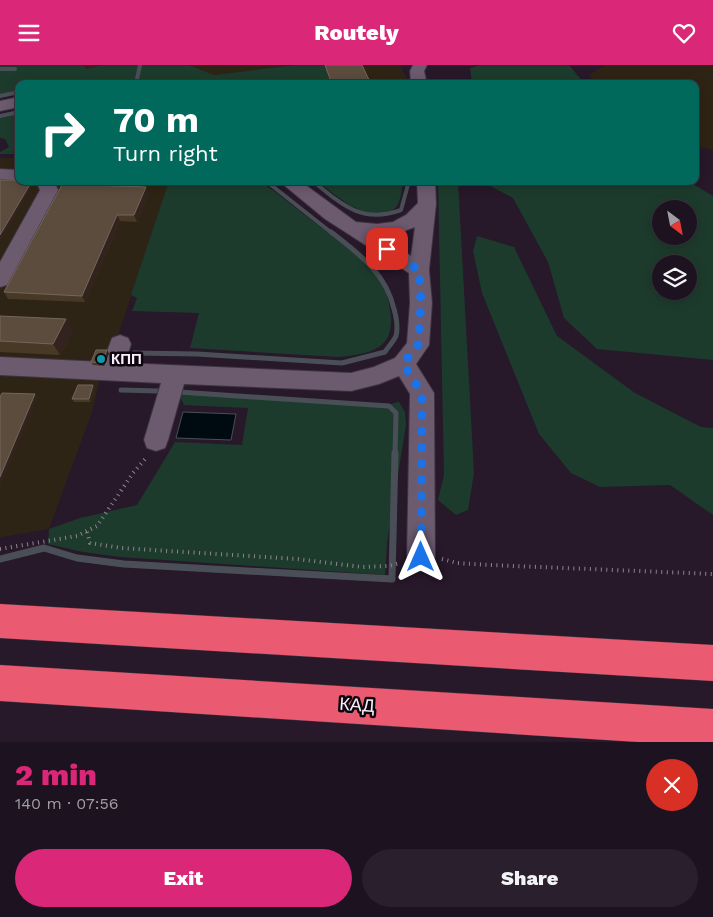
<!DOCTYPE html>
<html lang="en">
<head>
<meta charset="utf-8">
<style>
	body { margin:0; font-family:"Work Sans",sans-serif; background:#2a202d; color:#f1f3f6; height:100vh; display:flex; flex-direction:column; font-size:19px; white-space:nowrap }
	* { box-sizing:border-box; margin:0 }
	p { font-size:16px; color:#a09ea5 }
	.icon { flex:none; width:28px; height:28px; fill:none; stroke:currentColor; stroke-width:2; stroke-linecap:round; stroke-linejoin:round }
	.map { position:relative; height:677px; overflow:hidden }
	.drawer { display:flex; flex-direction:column; background:#1d1220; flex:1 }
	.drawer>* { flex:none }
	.top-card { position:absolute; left:15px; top:15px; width:684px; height:105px; border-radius:10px; box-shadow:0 2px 12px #0003,0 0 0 1px #3b323e; background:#00695c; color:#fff; overflow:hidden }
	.needle { width:32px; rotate:148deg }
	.buttons { position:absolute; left:652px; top:135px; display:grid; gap:10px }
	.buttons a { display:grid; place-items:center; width:45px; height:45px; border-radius:50%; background:#1d1220; box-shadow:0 2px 12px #0003,0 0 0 1px #3b323e; font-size:25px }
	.pin { position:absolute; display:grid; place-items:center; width:42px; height:42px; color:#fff; margin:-21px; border-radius:10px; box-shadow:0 2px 8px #0006 }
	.me { position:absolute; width:55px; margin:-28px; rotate:0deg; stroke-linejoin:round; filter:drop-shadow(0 0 4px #0008) }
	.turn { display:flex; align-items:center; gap:18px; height:105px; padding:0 15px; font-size:22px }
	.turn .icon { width:65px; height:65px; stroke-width:2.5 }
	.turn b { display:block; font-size:35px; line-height:42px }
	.round { display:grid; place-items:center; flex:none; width:52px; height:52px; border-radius:26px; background:#2a202d }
	.overview { display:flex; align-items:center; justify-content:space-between; height:85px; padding:0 15px }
	h1 { font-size:30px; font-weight:800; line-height:38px; color:#db2777 }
	.action { display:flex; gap:10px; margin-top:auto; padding:10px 15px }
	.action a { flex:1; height:58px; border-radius:30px; background:#db2777; color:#fff; font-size:20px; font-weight:800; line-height:58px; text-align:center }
	.action a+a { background:#2a202d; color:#f1f3f6 }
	header { display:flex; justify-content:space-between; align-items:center; height:65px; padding:0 15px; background:#db2777; color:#fff; font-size:22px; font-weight:800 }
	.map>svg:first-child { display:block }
	.industrial { fill:#2e2415 }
	.green { fill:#1d3b2c; fill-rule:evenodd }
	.water { fill:#000b11; stroke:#4a4f57 }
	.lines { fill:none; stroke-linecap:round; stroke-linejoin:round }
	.stream-far2 { stroke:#4a4f57; stroke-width:4 }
	.stream-far1 { stroke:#4a4f57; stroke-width:5 }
	.stream { stroke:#4a4f57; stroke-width:7 }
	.minor-casing { stroke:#3e3340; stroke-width:2 }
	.highway-casing { stroke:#3e3340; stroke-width:1 }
	.path { stroke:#908493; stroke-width:4; stroke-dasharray:1 4.5; stroke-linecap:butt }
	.minor { fill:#6c5a6f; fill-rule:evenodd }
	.highway { fill:#ea5a71; fill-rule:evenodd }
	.wall { fill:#483927 }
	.shaded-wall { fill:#33231f }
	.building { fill:#5b4c3e; stroke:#74665b }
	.route { stroke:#1a73e8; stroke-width:9; stroke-dasharray:0 16.2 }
	.culture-dot { fill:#0f9aa8; stroke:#0c060d; stroke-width:2 }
	.labels { text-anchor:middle; stroke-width:5; stroke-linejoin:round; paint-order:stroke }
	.poi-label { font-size:15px; font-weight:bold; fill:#f8eefa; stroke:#0c060d; text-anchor:start }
	.near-street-label { font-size:18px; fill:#f8eefa; stroke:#0c060d }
</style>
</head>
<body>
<header><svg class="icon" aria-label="menu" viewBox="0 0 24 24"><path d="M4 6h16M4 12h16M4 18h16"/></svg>Routely<svg class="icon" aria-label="heart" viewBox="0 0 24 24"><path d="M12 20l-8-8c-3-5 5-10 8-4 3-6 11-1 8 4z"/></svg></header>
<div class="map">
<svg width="713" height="677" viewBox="0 0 713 677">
	<rect width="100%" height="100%" fill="#27182a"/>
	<g class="industrial">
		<polygon points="189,0 295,0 214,10"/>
		<polygon points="324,0 400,0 410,19 331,19"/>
		<polygon points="605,0 713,0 713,85 695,81 695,19 596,19 589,10"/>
		<polygon points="0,93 19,93 19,116 169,116 115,280 102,307 92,347 49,464 2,472 0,472"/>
	</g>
	<g class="green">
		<polygon points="0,0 189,0 214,10 295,0 324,0 331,19 19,19 19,26 0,30"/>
		<polygon points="480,0 569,0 585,19 472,19 470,3"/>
		<polygon points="19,49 19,89 0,89 0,87 9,82 5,74 0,73 0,53"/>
		<path d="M 169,116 L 259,116 L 274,126 C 293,141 313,156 332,171 C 350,186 373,200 384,222 C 388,230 390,243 391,252 C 393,287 365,289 338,292 L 190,283 L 199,248 L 132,246 L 137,233 L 131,230 Z"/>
		<path d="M 318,116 L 403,116 C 402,124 401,136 396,142 C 375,165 334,130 318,116 Z"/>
		<polygon points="438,116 458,116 474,408 468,445 456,450 438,435 444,410"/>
		<path d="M 481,116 L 688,116 L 713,131 L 713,295 L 597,284 L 564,253 L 548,197 L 513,133 ZM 661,144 L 689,144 L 689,171 L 661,171 ZM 661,199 L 689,199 L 689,226 L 661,226 Z"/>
		<polygon points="477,171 514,182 557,271 635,328 701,362 713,363 713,450 670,420 600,422 571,408 539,369 482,228 473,186"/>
		<polygon points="179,329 390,339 399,337 405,347 406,360 387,478 385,510 120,492 83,487 48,479 49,464 80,453 137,440 175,377 242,380 248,343 184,340"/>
	</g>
	<polygon class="water" points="183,347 236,349 231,375 176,373"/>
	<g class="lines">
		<g class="stream-far2">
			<polyline points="0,4 15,4"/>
			<polyline points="136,19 140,0"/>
			<polyline points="0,31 19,27"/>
			<polyline points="0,51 19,47"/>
			<polyline points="266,116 333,169"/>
			<path d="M 313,116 C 342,140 362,159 401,145 L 409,116"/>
		</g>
		<g class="stream-far1">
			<path d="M 134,288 L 197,289 L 342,298 L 385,287 C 388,282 394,276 396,271 C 398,263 396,251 394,244 C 386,208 359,189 331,167"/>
			<polyline points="121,325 158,326"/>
			<polyline points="179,327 389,341 396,348 395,389"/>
		</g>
		<polyline class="stream" points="0,494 44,483 77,493 124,499 392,514 395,388"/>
		<defs>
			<g id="minor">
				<polygon points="413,0 427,0 424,6 427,19 411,19 410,6"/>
				<polygon points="19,32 19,42 0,46 0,36"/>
				<polygon points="0,104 19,105 19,115 0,114"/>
				<polygon points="36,116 54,116 58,125 7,220 0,222 0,197 40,125"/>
				<path d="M 279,116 L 300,116 L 356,157 L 377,159 L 393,157 L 406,150 L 418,138 L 417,116 L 435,116 L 436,139 L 429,205 L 432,238 L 429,280 L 416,299 L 434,328 L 435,492 L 431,502 L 421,506 L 411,502 L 407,492 L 410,329 L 399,311 L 379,319 L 351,326 L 184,319 L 168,375 L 165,383 L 156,386 L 147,383 L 144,375 L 161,318 L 0,310 L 0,292 L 103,297 L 112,273 L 120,270 L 128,273 L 131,279 L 125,298 L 351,308 L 374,302 L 395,293 L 407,278 L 410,238 L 409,208 L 325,154 ZM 415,162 L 411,191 L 380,171 L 396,169 Z"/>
			</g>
			<g id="highway">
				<polygon points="0,539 713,580 713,616 0,573"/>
				<polygon points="0,600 713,644 713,677 638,677 0,636"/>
			</g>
		</defs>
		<use href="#minor" class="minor-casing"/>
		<use href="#highway" class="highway-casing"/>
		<g class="path">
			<polyline points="87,467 90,478 121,483 297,494 362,502 388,501 400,498"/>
			<polyline points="0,484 77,471 97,461 133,408 146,393"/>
			<polyline points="442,494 457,498 489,500 713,509"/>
		</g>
		<use href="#minor" class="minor"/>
		<use href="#highway" class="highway"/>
	</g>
	<g class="wall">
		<polygon points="324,0 362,0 371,19 331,19"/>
		<polygon points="64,116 97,116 98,120 146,122 148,129 137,157 120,156 85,237 8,234 4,227"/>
		<polygon points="0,251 73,266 60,290 0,287"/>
		<polygon points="109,288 104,301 93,300 91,297"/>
		<polygon points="93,320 95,323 91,337 74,337 72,334"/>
	</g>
	<g class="shaded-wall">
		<polygon points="88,0 102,0 86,4 84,1"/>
		<polygon points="32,116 34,119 0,177 0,170"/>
		<polygon points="94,116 97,116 99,120 95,127 92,120"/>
		<polygon points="146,122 148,129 137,157 134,150"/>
		<polygon points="117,150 120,156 85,237 82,231"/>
		<polygon points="66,254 73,266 60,290 53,279"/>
		<polygon points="107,285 109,288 104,301 102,298"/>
		<polygon points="93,320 95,323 91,337 89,334"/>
		<polygon points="35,329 38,332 0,422 0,412"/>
	</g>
	<g class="building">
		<polygon points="325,0 362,0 371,19 332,19"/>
		<polygon points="0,115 19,115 19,116 32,116 0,170"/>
		<polygon points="64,116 94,116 92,120 146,122 134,150 117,150 82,231 4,227"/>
		<polygon points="0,251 66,254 53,279 0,276"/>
		<polygon points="96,285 107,285 102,298 91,297"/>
		<polygon points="78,320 93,320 89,334 72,334"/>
		<polygon points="2,328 35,329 0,412 0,332"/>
	</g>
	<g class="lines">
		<polyline class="route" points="387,184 419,205 421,238 418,280 403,299 422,328 421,492"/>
	</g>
	<circle class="culture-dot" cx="101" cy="294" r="5"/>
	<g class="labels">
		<g class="poi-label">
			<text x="111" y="299">КПП</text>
		</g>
		<g class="near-street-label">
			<text transform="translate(357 640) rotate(4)" y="6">КАД</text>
		</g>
	</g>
</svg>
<div class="buttons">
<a><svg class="needle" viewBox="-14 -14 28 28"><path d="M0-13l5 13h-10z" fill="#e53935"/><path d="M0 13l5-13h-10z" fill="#a09ea5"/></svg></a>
<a><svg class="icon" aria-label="layers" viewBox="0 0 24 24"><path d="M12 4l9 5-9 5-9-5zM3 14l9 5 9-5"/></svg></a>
</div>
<div class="pin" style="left:387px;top:184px;background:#d93025"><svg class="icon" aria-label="arrive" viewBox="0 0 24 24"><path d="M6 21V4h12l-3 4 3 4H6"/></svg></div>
<svg class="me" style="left:421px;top:492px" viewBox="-20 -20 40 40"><path d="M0-17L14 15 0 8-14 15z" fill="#1a73e8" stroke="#fff" stroke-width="4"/></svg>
<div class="top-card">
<div class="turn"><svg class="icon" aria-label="right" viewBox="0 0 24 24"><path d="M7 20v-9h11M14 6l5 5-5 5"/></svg><div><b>70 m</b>Turn right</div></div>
</div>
</div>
<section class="drawer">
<div class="overview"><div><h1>2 min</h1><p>140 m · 07:56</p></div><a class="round" style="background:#d93025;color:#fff"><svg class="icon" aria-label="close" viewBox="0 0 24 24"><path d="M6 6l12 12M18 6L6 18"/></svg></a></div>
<div class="action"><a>Exit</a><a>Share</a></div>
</section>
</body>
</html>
